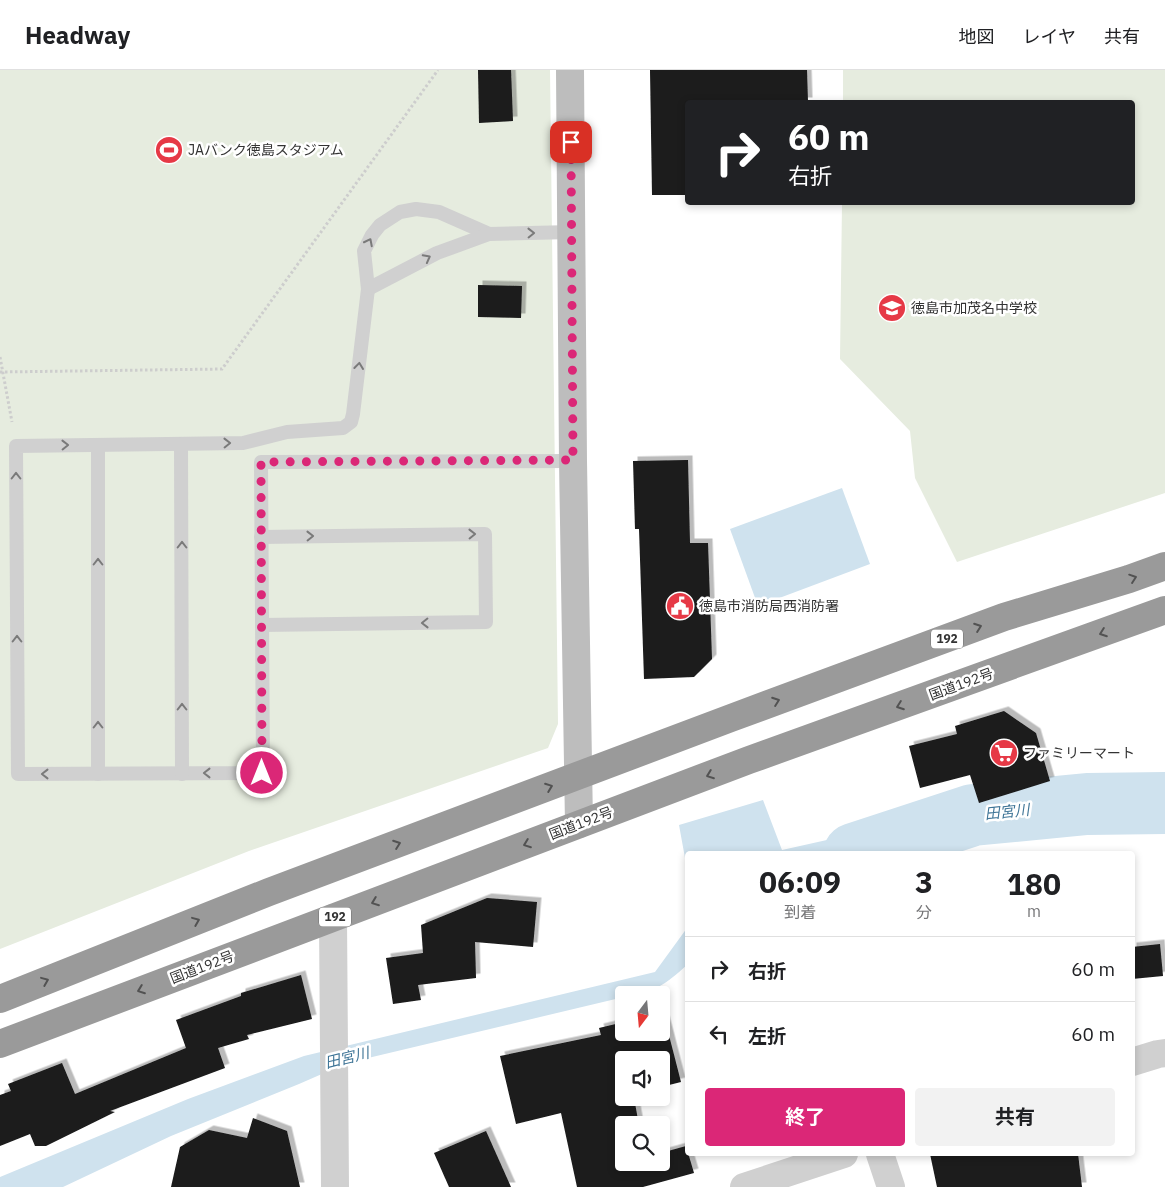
<!DOCTYPE html>
<html lang="ja">
<head>
<meta charset="utf-8">
<style>
	body { margin:0; font-family:"IBM Plex Sans","Noto Sans JP",sans-serif; background:#f2f2f2; color:#202124; height:100vh; display:flex; flex-direction:column; font-size:19px; white-space:nowrap }
	* { box-sizing:border-box; margin:0 }
	p { font-size:16px; color:#757577 }
	.icon { flex:none; width:28px; height:28px; fill:none; stroke:currentColor; stroke-width:2; stroke-linecap:round; stroke-linejoin:round }
	.map { position:relative; flex:1; overflow:hidden }
	.sheet { position:absolute; left:685px; top:781px; width:450px; height:305px; display:flex; flex-direction:column; background:#fff; border-radius:5px; box-shadow:0 2px 8px #0003 }
	.sheet>* { flex:none }
	.guide { position:absolute; left:685px; top:30px; width:450px; height:105px; border-radius:5px; box-shadow:0 2px 8px #0003; background:#202124; color:#fff; overflow:hidden }
	.needle { width:32px; rotate:196deg }
	.controls { position:absolute; left:615px; top:916px; display:grid; gap:10px }
	.controls a { display:grid; place-items:center; width:55px; height:55px; border-radius:5px; background:#fff; box-shadow:0 2px 8px #0003; font-size:25px }
	.pin { position:absolute; display:grid; place-items:center; width:42px; height:42px; color:#fff; margin:-21px; border-radius:10px; box-shadow:0 2px 8px #0006 }
	.me { position:absolute; width:55px; margin:-28px; rotate:0deg; stroke-linejoin:round; filter:drop-shadow(0 0 4px #0008) }
	.turn { display:flex; align-items:center; gap:18px; height:105px; padding:0 20px; font-size:22px }
	.turn .icon { width:65px; height:65px; stroke-width:2.5 }
	.turn b { display:block; font-size:35px; line-height:42px }
	.eta { display:flex; justify-content:space-evenly; align-items:center; height:85px; text-align:center }
	.eta b { font-size:30px; font-weight:700; line-height:35px }
	.cta { display:flex; gap:10px; margin-top:auto; padding:10px 20px }
	.cta a { flex:1; height:58px; border-radius:5px; background:#db2777; color:#fff; font-size:20px; font-weight:700; line-height:58px; text-align:center }
	.cta a+a { background:#f2f2f2; color:#202124 }
	ul { padding:0; list-style:none }
	li { display:flex; align-items:center; gap:15px; height:65px; padding:0 20px; border-top:1px solid #e0e0e0 }
	li div { flex:1 }
	li b { display:block; font-size:19px }
	li em { font-style:normal }
	header { display:flex; align-items:center; gap:30px; box-sizing:border-box; height:70px; padding:0 25px; background:#fff; border-bottom:1px solid #e0e0e0 }
	header strong { font-size:24px }
	nav { display:flex; gap:28px; margin-inline-start:auto; font-size:18px }
	.map>svg:first-child { display:block }
	.green { fill:#e6ecdf }
	.water { fill:#cfe2ee }
	.lines { fill:none; stroke-linecap:round; stroke-linejoin:round }
	.river { stroke:#cfe2ee; stroke-width:62 }
	.building { fill:#1a1a1a; filter:url(#shadow) }
	.path { stroke:#cdcdcd; stroke-width:3; stroke-dasharray:2.5 2.5; stroke-linecap:butt }
	.lane { stroke:#d0d0d0; stroke-width:14 }
	.street { stroke:#d0d0d0; stroke-width:28 }
	.secondary { stroke:#bdbdbd; stroke-width:28 }
	.highway { stroke:#9a9a9a; stroke-width:28 }
	.oneway { stroke:#7a7a7a }
	.oneway2 { stroke:#525252 }
	.route { stroke:#db2777; stroke-width:9; stroke-dasharray:0 16.2 }
	.labels { text-anchor:middle; stroke-width:5; stroke-linejoin:round; paint-order:stroke }
	.shield { fill:#fff; stroke:#707070; stroke-width:1 }
	.shield-label { font-size:12px; font-weight:bold; fill:#333 }
	.poi-label { font-size:14px; fill:#333; stroke:#fff; text-anchor:start }
	.street-label { font-size:14px; fill:#333; stroke:#fff }
	.water-label { font-size:15px; font-style:italic; fill:#3f7597; stroke:#fff }
</style>
</head>
<body>
<header>
<strong>Headway</strong>
<nav><a>地図</a><a>レイヤ</a><a>共有</a></nav>
</header>
<div class="map">
<svg width="1165" height="1117" viewBox="0 0 1165 1117">
	<defs>
		<filter id="shadow"><feDropShadow dx="4.5" dy="-4.5" stdDeviation="0" flood-color="#0004"/></filter>
	</defs>
	<rect width="100%" height="100%" fill="#fff"/>
	<g class="green">
		<polygon points="0,0 550,0 558,654 548,678 249,781 0,879"/>
		<polygon points="843,0 1165,0 1165,423 957,492 915,408 910,361 840,289 842,133 1132,132 1132,32 843,32"/>
	</g>
	<g class="water">
		<polygon points="842,418 870,494 758,536 730,459"/>
		<polygon points="763,730 782,780 912,751 918,784 688,784 687,799 679,755"/>
		<path d="M 687,858 L 687,895 C 667,913 652,925 624,925 L 624,927 L 347,993 L 299,1014 L 171,1066 L 63,1117 L 0,1117 L 0,1107 L 188,1029 L 304,986 L 655,902 Z"/>
	</g>
	<g class="lines">
		<polyline class="river" points="854,784 973,745 1087,734 1165,733"/>
	</g>
	<g class="building">
		<polygon points="478,0 511,0 513,51 479,53"/>
		<polygon points="650,0 807,0 808,32 688,32 688,125 652,125"/>
		<polygon points="478,215 522,216 521,248 478,247"/>
		<polygon points="688,390 690,473 708,473 712,589 694,607 644,609 639,459 635,459 633,391"/>
		<polygon points="1004,641 1036,663 1050,711 979,733 970,705 920,718 909,676 957,664 955,656"/>
		<polygon points="487,828 537,832 533,877 475,872 476,908 418,915 421,930 393,934 386,888 423,883 421,855"/>
		<polygon points="1160,874 1163,906 1132,909 1132,877"/>
		<polygon points="301,905 312,949 247,965 249,969 218,978 225,998 110,1041 115,1042 46,1076 35,1076 30,1064 0,1076 0,1025 11,1021 8,1014 62,993 75,1024 186,978 176,950 241,926 241,923"/>
		<polygon points="661,942 663,942 681,1012 661,1017 661,990 624,990 624,1028 634,1028 639,1055 624,1055 624,1092 661,1092 661,1083 686,1076 694,1103 643,1117 577,1117 561,1043 516,1054 500,986 601,965 599,958 624,952 624,962 661,962"/>
		<polygon points="253,1048 287,1061 300,1117 171,1117 180,1077 209,1060 247,1068"/>
		<polygon points="486,1061 511,1117 449,1117 434,1083"/>
		<polygon points="930,1084 1078,1084 1082,1117 937,1117"/>
	</g>
	<g class="lines">
		<g class="path">
			<polyline points="0,287 12,352"/>
			<polyline points="0,302 222,299 438,0"/>
		</g>
		<g class="lane">
			<polyline points="489,164 439,142 416,139 400,142 380,155 372,165 364,181 368,219 353,344 351,352 343,358 287,362 243,373 16,376 18,704 263,703 261,392 573,391"/>
			<polyline points="368,219 437,183 489,164 572,162"/>
			<polyline points="181,374 182,704"/>
			<polyline points="98,375 98,704"/>
			<polyline points="261,467 485,464 486,552 262,555"/>
		</g>
		<g class="street">
			<polyline points="333,848 335,1117"/>
			<polyline points="1132,992 1158,984 1165,983"/>
			<polyline points="880,1084 891,1117"/>
			<polyline points="744,1117 844,1084"/>
		</g>
		<polyline class="secondary" points="570,0 573,391 579,754"/>
		<g class="highway">
			<polyline points="0,929 269,822 731,648 1004,547 1129,509 1165,496"/>
			<polyline points="0,974 749,690 1165,540"/>
		</g>
	</g>
	<defs><path id="oneway-chevron" d="M-2-3.5L2.5 0L-2 3.5" fill="none" stroke-width="1.6" stroke-linecap="round" stroke-linejoin="round" transform="scale(1.25)"/></defs>
	<g class="oneway">
		<use href="#oneway-chevron" transform="translate(531 163) rotate(-1)"/>
		<use href="#oneway-chevron" transform="translate(369 172) rotate(-63)"/>
		<use href="#oneway-chevron" transform="translate(427 188) rotate(-28)"/>
		<use href="#oneway-chevron" transform="translate(359 296) rotate(-83)"/>
		<use href="#oneway-chevron" transform="translate(227 373) rotate(-1)"/>
		<use href="#oneway-chevron" transform="translate(65 375) rotate(-1)"/>
		<use href="#oneway-chevron" transform="translate(16 406) rotate(-90)"/>
		<use href="#oneway-chevron" transform="translate(472 464) rotate(-1)"/>
		<use href="#oneway-chevron" transform="translate(310 466) rotate(-1)"/>
		<use href="#oneway-chevron" transform="translate(182 475) rotate(-90)"/>
		<use href="#oneway-chevron" transform="translate(98 492) rotate(-90)"/>
		<use href="#oneway-chevron" transform="translate(425 553) rotate(179)"/>
		<use href="#oneway-chevron" transform="translate(17 569) rotate(-90)"/>
		<use href="#oneway-chevron" transform="translate(182 637) rotate(-90)"/>
		<use href="#oneway-chevron" transform="translate(98 655) rotate(-90)"/>
		<use href="#oneway-chevron" transform="translate(207 703) rotate(180)"/>
		<use href="#oneway-chevron" transform="translate(45 704) rotate(180)"/>
	</g>
	<g class="oneway2">
		<use href="#oneway-chevron" transform="translate(1133 508) rotate(-19)"/>
		<use href="#oneway-chevron" transform="translate(978 557) rotate(-20)"/>
		<use href="#oneway-chevron" transform="translate(1103 563) rotate(160)"/>
		<use href="#oneway-chevron" transform="translate(776 631) rotate(-20)"/>
		<use href="#oneway-chevron" transform="translate(900 636) rotate(160)"/>
		<use href="#oneway-chevron" transform="translate(710 705) rotate(159)"/>
		<use href="#oneway-chevron" transform="translate(549 717) rotate(-21)"/>
		<use href="#oneway-chevron" transform="translate(397 774) rotate(-20)"/>
		<use href="#oneway-chevron" transform="translate(527 774) rotate(159)"/>
		<use href="#oneway-chevron" transform="translate(375 832) rotate(159)"/>
		<use href="#oneway-chevron" transform="translate(196 851) rotate(-22)"/>
		<use href="#oneway-chevron" transform="translate(45 911) rotate(-22)"/>
		<use href="#oneway-chevron" transform="translate(141 920) rotate(159)"/>
	</g>
	<g class="lines">
		<polyline class="route" points="262,703 261,392 573,390 571,72"/>
	</g>
	<defs>
		<symbol id="stadium-disc" viewBox="-11 -11 22 22"><circle r="9.5" fill="#e63946" stroke="#fff"/><path d="M0-5a6.5 5 0 1 0 0 10a6.5 5 0 1 0 0-10ZM-3.5-1.8h7v3.6h-7Z" fill="#fff"/></symbol>
		<symbol id="school-disc" viewBox="-11 -11 22 22"><circle r="9.5" fill="#e63946" stroke="#fff"/><path d="M0-5L7-2L0 1L-7-2ZM-4 1L0 2.5L4 1V4Q0 6-4 4Z" fill="#fff"/></symbol>
		<symbol id="civic-disc" viewBox="-11 -11 22 22"><circle r="9.5" fill="#e63946" stroke="#fff"/><path d="M-.6-6.5H3V-4.5H.6V-3L4-1V1h2V6H-6V1h2V-1L-.6-3ZM-1.2 2.5V6h2.4V2.5Z" fill="#fff"/></symbol>
		<symbol id="supermarket-disc" viewBox="-11 -11 22 22"><circle r="9.5" fill="#e63946" stroke="#fff"/><path d="M-6-5.5h2.5l.6 2H6L4.5 2H-2.5L-4.4-4H-6ZM-1.5 3.2a1.3 1.3 0 1 0 .1 0ZM3 3.2a1.3 1.3 0 1 0 .1 0Z" fill="#fff"/></symbol>
	</defs>
	<g fill-rule="evenodd">
		<use href="#stadium-disc" x="153" y="64" width="32" height="32"/>
		<use href="#school-disc" x="876" y="222" width="32" height="32"/>
		<use href="#civic-disc" x="664" y="520" width="32" height="32"/>
		<use href="#supermarket-disc" x="988" y="667" width="32" height="32"/>
	</g>
	<g class="labels">
		<g class="shield">
			<rect x="931" y="559.5" width="32" height="19" rx="4"/>
			<rect x="319" y="837.5" width="32" height="19" rx="4"/>
		</g>
		<g class="shield-label">
			<text x="947" y="573">192</text>
			<text x="335" y="851">192</text>
		</g>
		<g class="poi-label">
			<text x="188" y="85">JAバンク徳島スタジアム</text>
			<text x="911" y="243">徳島市加茂名中学校</text>
			<text x="699" y="541">徳島市消防局西消防署</text>
			<text x="1023" y="688">ファミリーマート</text>
		</g>
		<g class="street-label">
			<text transform="translate(961 614) rotate(-20)" y="5">国道192号</text>
			<text transform="translate(581 753) rotate(-21)" y="5">国道192号</text>
			<text transform="translate(202 897) rotate(-21)" y="5">国道192号</text>
		</g>
		<g class="water-label">
			<text transform="translate(1007 742) rotate(-6)" y="5">田宮川</text>
			<text transform="translate(347 988) rotate(-14)" y="5">田宮川</text>
		</g>
	</g>
</svg>
<div class="controls">
<a><svg class="needle" viewBox="-14 -14 28 28"><path d="M0-13l5 13h-10z" fill="#e53935"/><path d="M0 13l5-13h-10z" fill="#757577"/></svg></a>
<a><svg class="icon" aria-label="sound" viewBox="0 0 24 24"><path d="M4 9h4l5-4v14l-5-4H4zM17 9q2 3 0 6"/></svg></a>
<a><svg class="icon" aria-label="search" viewBox="0 0 24 24"><circle cx="10" cy="10" r="6"/><path d="M15 15l6 6"/></svg></a>
</div>
<div class="pin" style="left:571px;top:72px;background:#d93025"><svg class="icon" aria-label="arrive" viewBox="0 0 24 24"><path d="M6 21V4h12l-3 4 3 4H6"/></svg></div>
<svg class="me" style="left:262px;top:703px" viewBox="-20 -20 40 40"><circle r="17" fill="#db2777" stroke="#fff" stroke-width="3"/><path d="M0-11L8 9 0 5-8 9z" fill="#fff"/></svg>
<div class="guide">
<div class="turn"><svg class="icon" aria-label="right" viewBox="0 0 24 24"><path d="M7 20v-9h11M14 6l5 5-5 5"/></svg><div><b>60 m</b>右折</div></div>
</div>
<section class="sheet">
<div class="eta">
<div><b>06:09</b><p>到着</p></div>
<div><b>3</b><p>分</p></div>
<div><b>180</b><p>m</p></div>
</div>
<ul>
<li><svg class="icon" aria-label="right" viewBox="0 0 24 24"><path d="M7 20v-9h11M14 6l5 5-5 5"/></svg><div><b>右折</b></div><em>60 m</em></li>
<li><svg class="icon" aria-label="left" viewBox="0 0 24 24"><path d="M17 20v-9H6M10 6l-5 5 5 5"/></svg><div><b>左折</b></div><em>60 m</em></li>
</ul>
<div class="cta"><a>終了</a><a>共有</a></div>
</section>
</div>
</body>
</html>
